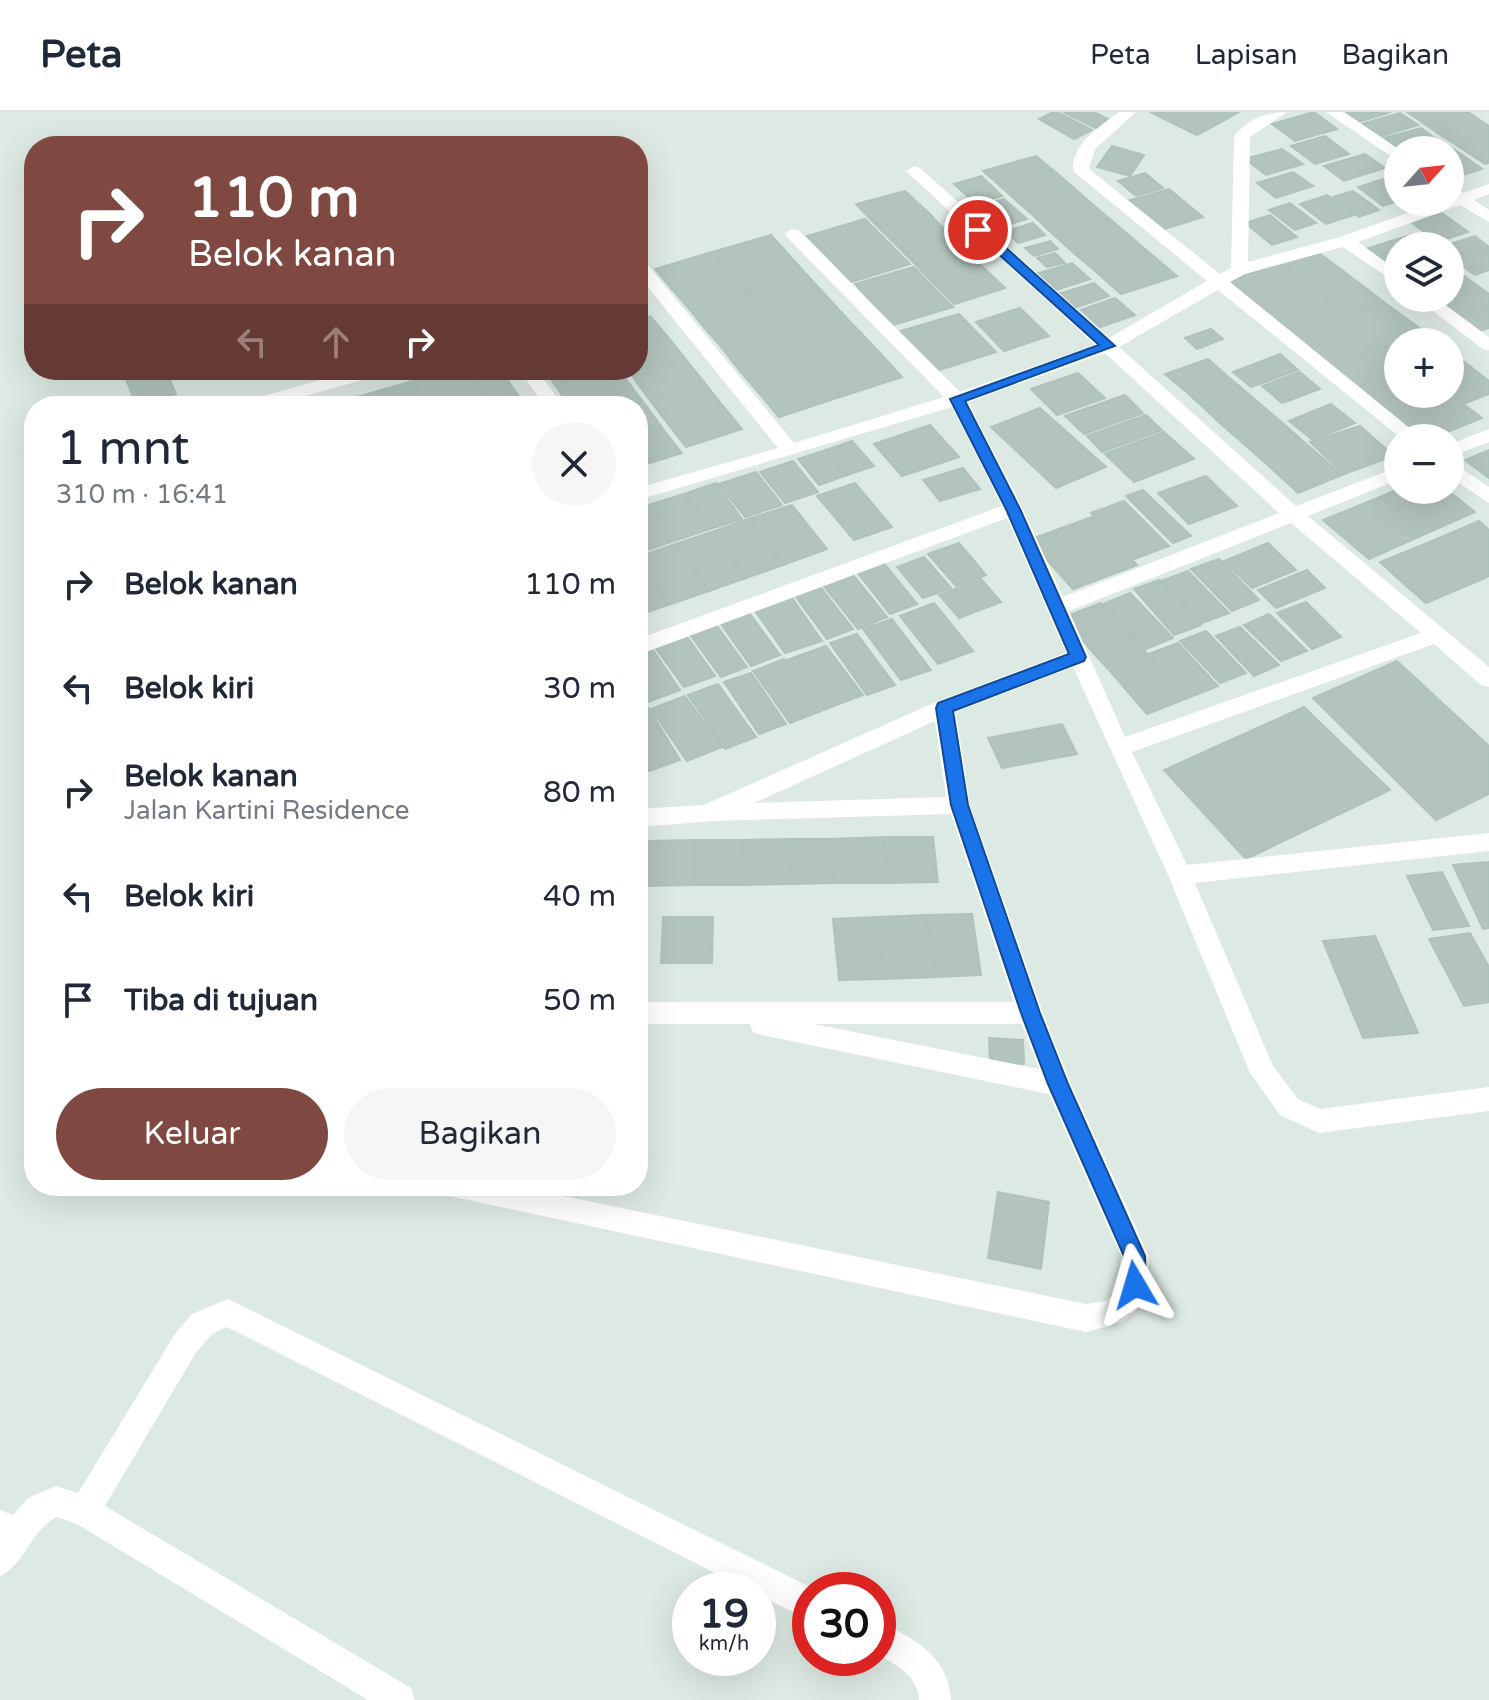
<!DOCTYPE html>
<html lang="id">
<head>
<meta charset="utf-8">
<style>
	body { margin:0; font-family:"Varela Round",sans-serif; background:#f6f6f7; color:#1f2937; height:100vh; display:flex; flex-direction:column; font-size:30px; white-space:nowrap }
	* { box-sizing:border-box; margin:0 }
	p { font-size:26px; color:#747a83 }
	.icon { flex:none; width:44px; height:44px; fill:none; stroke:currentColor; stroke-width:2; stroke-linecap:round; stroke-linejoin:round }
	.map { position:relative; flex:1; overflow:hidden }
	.panel { position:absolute; left:24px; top:284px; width:624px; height:800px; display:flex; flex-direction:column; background:#fff; border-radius:32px; box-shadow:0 8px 32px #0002 }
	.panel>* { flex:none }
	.guide { position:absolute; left:24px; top:24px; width:624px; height:244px; border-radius:32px; box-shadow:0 8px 32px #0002; background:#7f4942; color:#fff; overflow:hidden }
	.needle { width:52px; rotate:63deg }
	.controls { position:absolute; left:1384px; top:24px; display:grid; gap:16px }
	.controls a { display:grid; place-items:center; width:80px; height:80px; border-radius:50%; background:#fff; box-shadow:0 8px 32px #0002; font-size:40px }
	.speed { position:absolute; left:672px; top:1460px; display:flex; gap:16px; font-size:40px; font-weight:700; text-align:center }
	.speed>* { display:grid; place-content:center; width:104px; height:104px; border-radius:50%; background:#fff; box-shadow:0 8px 32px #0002; line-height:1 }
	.speed small { font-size:20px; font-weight:400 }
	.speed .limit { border:12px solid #d22; background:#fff; color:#111 }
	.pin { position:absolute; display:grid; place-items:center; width:68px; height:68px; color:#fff; margin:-34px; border:4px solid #fff; border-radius:50%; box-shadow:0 2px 8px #0007 }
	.me { position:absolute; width:88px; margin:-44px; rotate:353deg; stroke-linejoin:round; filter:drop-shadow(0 0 6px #0008) }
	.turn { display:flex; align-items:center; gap:28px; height:168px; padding:0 32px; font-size:36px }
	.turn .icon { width:104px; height:104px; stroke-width:2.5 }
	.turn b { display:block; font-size:56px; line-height:68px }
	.lanes { display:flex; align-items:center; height:76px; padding:0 32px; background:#0003; justify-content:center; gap:40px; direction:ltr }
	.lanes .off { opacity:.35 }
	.round { display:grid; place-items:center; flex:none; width:84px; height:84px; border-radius:42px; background:#f6f6f7 }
	.head { display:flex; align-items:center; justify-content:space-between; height:136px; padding:0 32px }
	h1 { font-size:48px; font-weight:600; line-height:60px }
	.cta { display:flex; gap:16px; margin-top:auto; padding:16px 32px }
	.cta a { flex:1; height:92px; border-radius:48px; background:#7f4942; color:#fff; font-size:32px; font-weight:600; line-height:92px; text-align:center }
	.cta a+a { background:#f6f6f7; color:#1f2937 }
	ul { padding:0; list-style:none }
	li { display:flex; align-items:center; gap:24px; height:104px; padding:0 32px }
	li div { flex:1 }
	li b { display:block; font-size:30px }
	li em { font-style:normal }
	header { display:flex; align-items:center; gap:48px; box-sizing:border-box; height:112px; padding:0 40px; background:#fff; border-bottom:2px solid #e0e1e3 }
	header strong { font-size:38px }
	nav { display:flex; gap:44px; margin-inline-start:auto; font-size:28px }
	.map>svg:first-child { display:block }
	.building { fill:#b2c4bc; stroke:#afc3ba; stroke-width:2 }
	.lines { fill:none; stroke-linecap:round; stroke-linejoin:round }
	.minor { fill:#fff; fill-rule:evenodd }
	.route { fill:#1a73e8; stroke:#114b97; stroke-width:2 }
</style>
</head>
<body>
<header>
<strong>Peta</strong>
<nav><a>Peta</a><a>Lapisan</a><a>Bagikan</a></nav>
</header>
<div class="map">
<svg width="1489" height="1588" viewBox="0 0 1489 1588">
	<rect width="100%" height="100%" fill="#dde9e3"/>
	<g class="building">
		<polygon points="1053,0 1057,0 1092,18 1074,27 1039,7"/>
		<polygon points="1063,0 1094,0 1114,10 1100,18"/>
		<polygon points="1150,0 1239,0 1197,23"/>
		<polygon points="1314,0 1337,17 1295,29 1272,12"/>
		<polygon points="1345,0 1391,0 1359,10"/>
		<polygon points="1407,0 1453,0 1422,10"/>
		<polygon points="1453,0 1468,0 1481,9 1439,22 1422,10"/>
		<polygon points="1400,1 1418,13 1379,25 1362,12"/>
		<polygon points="1481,9 1489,14 1489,27 1461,36 1439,22"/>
		<polygon points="1421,16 1437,28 1400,38 1384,26"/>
		<polygon points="1325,24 1349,42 1315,52 1291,34"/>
		<polygon points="1489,27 1489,51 1485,52 1461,36"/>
		<polygon points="1442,29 1461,42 1450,45 1450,38 1413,38"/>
		<polygon points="1112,34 1144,43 1130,64 1097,55"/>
		<polygon points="1282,37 1303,52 1266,63 1245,47"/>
		<polygon points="1365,42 1385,56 1344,69 1324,54"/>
		<polygon points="1461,42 1482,57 1450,67 1450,45"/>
		<polygon points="1036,44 1053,58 999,73 983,59"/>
		<polygon points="1053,58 1073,75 1019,91 999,73"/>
		<polygon points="1293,60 1313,74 1276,86 1257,71"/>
		<polygon points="1145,61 1163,76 1136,84 1118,69"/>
		<polygon points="981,64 1002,84 975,91 954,72"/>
		<polygon points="1386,66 1398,75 1398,89 1383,94 1358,75"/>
		<polygon points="1073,75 1091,91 1037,107 1019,91"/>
		<polygon points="1169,77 1203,105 1158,119 1124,90"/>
		<polygon points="905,79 929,101 879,116 856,92"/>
		<polygon points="1353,79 1379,98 1359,105 1333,85"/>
		<polygon points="1327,83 1354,103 1326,112 1300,92"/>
		<polygon points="1004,87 1027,107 1001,115 978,94"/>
		<polygon points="1091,91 1110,107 1055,124 1037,107"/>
		<polygon points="1290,91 1316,111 1295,118 1269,98"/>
		<polygon points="929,101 941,114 891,128 879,116"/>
		<polygon points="1442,101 1468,120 1438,130 1412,111"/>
		<polygon points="1270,103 1297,125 1272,133 1245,111"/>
		<polygon points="865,107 888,130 830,147 807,124"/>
		<polygon points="1110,107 1131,125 1076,143 1055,124"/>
		<polygon points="1033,111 1045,123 1018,131 1006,119"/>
		<polygon points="941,114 954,127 904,141 891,128"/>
		<polygon points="771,123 789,143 730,160 712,140"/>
		<polygon points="1410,123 1424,134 1398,134 1398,149 1386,153 1366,137"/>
		<polygon points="1475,124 1489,135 1454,148 1450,145 1450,134 1444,134"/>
		<polygon points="1131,125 1151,142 1095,159 1076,143"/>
		<polygon points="954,127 968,141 918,155 904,141"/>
		<polygon points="1050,129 1058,137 1034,144 1025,136"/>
		<polygon points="888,130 910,152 851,170 830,147"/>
		<polygon points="1489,135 1489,158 1475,163 1454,148"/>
		<polygon points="1315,138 1347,162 1311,175 1279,151"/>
		<polygon points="712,140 730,160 672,177 655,157"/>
		<polygon points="968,141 985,157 934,172 918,155"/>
		<polygon points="1055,141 1065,151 1047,155 1037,146"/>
		<polygon points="1151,142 1177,164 1121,182 1095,159"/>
		<polygon points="789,143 807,163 748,180 730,160"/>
		<polygon points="1072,151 1090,167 1053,179 1036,162"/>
		<polygon points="1279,151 1311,175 1257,194 1226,170"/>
		<polygon points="914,155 933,175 874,193 855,172"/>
		<polygon points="985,157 1005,176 954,192 934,172"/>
		<polygon points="730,160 748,180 690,198 672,177"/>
		<polygon points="1460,161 1482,177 1437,192 1429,186 1450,186 1450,164"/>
		<polygon points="1347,162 1367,177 1331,190 1311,175"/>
		<polygon points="807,163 822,179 762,197 748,180"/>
		<polygon points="1094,171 1109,184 1074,196 1058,182"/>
		<polygon points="933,175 953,195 893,213 874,193"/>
		<polygon points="1311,175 1331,190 1276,210 1257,194"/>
		<polygon points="1367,177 1385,191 1349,204 1366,217 1311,238 1276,210"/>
		<polygon points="1482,177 1489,182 1489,195 1455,206 1437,192"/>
		<polygon points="822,179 841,200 781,218 762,197"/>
		<polygon points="748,180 762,197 703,214 690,198"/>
		<polygon points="1115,186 1135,203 1100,215 1081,198"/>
		<polygon points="1385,191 1425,220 1333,255 1311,238 1366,217 1349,204"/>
		<polygon points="1489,195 1489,216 1474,221 1455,206"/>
		<polygon points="1020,196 1049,224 1004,239 976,210"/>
		<polygon points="762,197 781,218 722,236 703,214"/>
		<polygon points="841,200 860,220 799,239 781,218"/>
		<polygon points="959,202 996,240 933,260 897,220"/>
		<polygon points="650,204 667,224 638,233 638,207"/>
		<polygon points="1211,217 1223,227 1197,237 1185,226"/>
		<polygon points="781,218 799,239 739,258 722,236"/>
		<polygon points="860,220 880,241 818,261 799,239"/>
		<polygon points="1425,220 1438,230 1399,230"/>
		<polygon points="667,224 684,245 630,261 627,258 638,258 638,233"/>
		<polygon points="1388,234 1398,242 1398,260 1358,275 1333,255"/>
		<polygon points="799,239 818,261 758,280 739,258"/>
		<polygon points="1450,240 1451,240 1471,255 1450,263"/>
		<polygon points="880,241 902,265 840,285 818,261"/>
		<polygon points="1280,242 1298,258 1251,275 1233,260"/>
		<polygon points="684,245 704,270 649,287 630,261"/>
		<polygon points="1208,247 1226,263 1184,278 1165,262"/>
		<polygon points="1471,255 1489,269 1489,282 1463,292 1482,306 1433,326 1421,326 1378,291 1402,282 1450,282 1450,263"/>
		<polygon points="150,258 166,258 176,282 136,292 125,265"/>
		<polygon points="453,258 469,258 488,287 462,294 442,261"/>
		<polygon points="469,258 501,258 515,279 488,287"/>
		<polygon points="545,258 606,258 555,273"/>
		<polygon points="606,258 619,258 631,274 569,293 555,273"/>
		<polygon points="1300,260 1320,277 1282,291 1262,274"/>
		<polygon points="1398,260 1398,282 1402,282 1378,291 1358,275"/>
		<polygon points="442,261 462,294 428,294 413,269"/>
		<polygon points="818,261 840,285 779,305 758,280"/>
		<polygon points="1078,261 1105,286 1057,303 1031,277"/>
		<polygon points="1226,263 1245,279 1203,295 1184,278"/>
		<polygon points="413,269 428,294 399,294 388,276"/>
		<polygon points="704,270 723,294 668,312 649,287"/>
		<polygon points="631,274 647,295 638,298 638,294 569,293"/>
		<polygon points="388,276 399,294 371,294 364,283"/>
		<polygon points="1245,279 1266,297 1222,313 1203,295"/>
		<polygon points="516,280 526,294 496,294 492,288"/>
		<polygon points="364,283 371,294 344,294 341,289"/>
		<polygon points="1125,283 1143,301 1084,322 1065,304"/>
		<polygon points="1331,292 1355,311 1313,328 1289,309"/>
		<polygon points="723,294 742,317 686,335 668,312"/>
		<polygon points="647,295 663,317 638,325 638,298"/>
		<polygon points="1040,296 1106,355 1056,376 991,315"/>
		<polygon points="1266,297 1286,314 1243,331 1222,313"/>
		<polygon points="1146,303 1162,318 1102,340 1087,324"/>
		<polygon points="930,313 959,345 902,364 874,332"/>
		<polygon points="1286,314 1305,331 1262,348 1243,331"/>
		<polygon points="1360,314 1394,344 1344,362 1310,330"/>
		<polygon points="663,317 682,341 638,355 638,325"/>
		<polygon points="1164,320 1194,347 1134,370 1105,342"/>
		<polygon points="852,329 874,354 847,363 826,338"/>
		<polygon points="1305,331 1325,348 1281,365 1262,348"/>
		<polygon points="826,338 847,363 819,373 798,347"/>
		<polygon points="1489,338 1489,366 1465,348"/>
		<polygon points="1325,348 1342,363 1298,381 1281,365"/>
		<polygon points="793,349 818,380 785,391 760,360"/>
		<polygon points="963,356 980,377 940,389 923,368"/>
		<polygon points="756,360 782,393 745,405 719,372"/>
		<polygon points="1206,364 1237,394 1189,412 1158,381"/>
		<polygon points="716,371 742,407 710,417 684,382"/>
		<polygon points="855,371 892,415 854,428 817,384"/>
		<polygon points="1398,377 1447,378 1475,400 1425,422 1380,385"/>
		<polygon points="1143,378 1191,424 1173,431 1126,384"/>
		<polygon points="684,382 710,417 677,428 652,392"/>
		<polygon points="1380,385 1425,422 1369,447 1323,408"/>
		<polygon points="1124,389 1169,434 1134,447 1091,401"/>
		<polygon points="652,392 677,428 638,441 638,396"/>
		<polygon points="792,393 827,437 783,453 748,407"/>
		<polygon points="1092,405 1137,453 1073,477 1029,428"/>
		<polygon points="748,407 783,453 746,466 712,420"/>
		<polygon points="1479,409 1489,418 1489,435 1455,449 1432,429"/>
		<polygon points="712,420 746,466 709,479 675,432"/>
		<polygon points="1432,429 1455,449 1403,471 1380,450"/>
		<polygon points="959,431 986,463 956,474 928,442"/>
		<polygon points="1268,431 1296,458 1252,476 1224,449"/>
		<polygon points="675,432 709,479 668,493 638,450 638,445"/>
		<polygon points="1489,435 1489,464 1478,469 1455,449"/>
		<polygon points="924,445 951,476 923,486 897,455"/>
		<polygon points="1219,447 1259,488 1232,499 1191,457"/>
		<polygon points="1455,449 1478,469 1426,491 1403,471"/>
		<polygon points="638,450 668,493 642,502 638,496"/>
		<polygon points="883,450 917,492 890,502 857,460"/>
		<polygon points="849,458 887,505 858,517 819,468"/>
		<polygon points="1307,458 1325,476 1276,496 1258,478"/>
		<polygon points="1188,459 1229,501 1202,511 1161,469"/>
		<polygon points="981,467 1001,490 959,506 939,483"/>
		<polygon points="1159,468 1201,513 1174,523 1134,477"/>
		<polygon points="818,472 853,517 827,527 793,481"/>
		<polygon points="1130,481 1173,526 1146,537 1103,492"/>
		<polygon points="790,483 822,529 785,541 753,496"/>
		<polygon points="1306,490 1341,525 1312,537 1277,501"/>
		<polygon points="934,491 973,539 938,552 900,504"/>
		<polygon points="1101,491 1147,541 1107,556 1062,506"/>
		<polygon points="747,498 780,543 751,554 718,508"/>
		<polygon points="1269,502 1307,539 1281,549 1244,513"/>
		<polygon points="892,507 931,558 901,568 863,517"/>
		<polygon points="714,510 747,555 721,565 688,520"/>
		<polygon points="1240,515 1279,553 1254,564 1216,524"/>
		<polygon points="1206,519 1246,561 1220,571 1180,529"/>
		<polygon points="685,522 715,564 684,575 654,534"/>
		<polygon points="857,522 895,573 867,583 830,531"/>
		<polygon points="1178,531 1218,574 1185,587 1146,543"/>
		<polygon points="649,532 680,578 648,590 638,575 638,536"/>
		<polygon points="826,534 863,583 823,598 787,548"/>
		<polygon points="1146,543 1185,587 1147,602 1109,558"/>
		<polygon points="784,547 821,599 790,611 753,559"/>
		<polygon points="1397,549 1489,634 1489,682 1436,708 1313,586"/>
		<polygon points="751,561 786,612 759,622 724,570"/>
		<polygon points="718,572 756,625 725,637 688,583"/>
		<polygon points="685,584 722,635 687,649 651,597"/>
		<polygon points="647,594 680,648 649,659 638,641 638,597"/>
		<polygon points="1304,595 1390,678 1246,747 1164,658"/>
		<polygon points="1062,612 1077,642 1002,656 988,626"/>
		<polygon points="884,725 933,725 938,770 888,771"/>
		<polygon points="884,725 888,771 834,771 831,727"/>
		<polygon points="789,727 831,727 834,771 791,772"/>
		<polygon points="789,727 791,772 743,773 742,728"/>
		<polygon points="694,728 742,728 743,773 694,773"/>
		<polygon points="694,728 694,773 644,774 645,729"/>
		<polygon points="1489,750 1489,816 1483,817 1453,753"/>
		<polygon points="1442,760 1469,814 1433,818 1407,764"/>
		<polygon points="972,802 981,863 936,865 927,803"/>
		<polygon points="927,803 936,865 884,867 877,805"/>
		<polygon points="663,805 713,805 712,851 661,851"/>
		<polygon points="877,805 884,867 839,868 833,807"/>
		<polygon points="1470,821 1489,855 1489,890 1464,894 1429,827"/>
		<polygon points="1375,824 1418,921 1363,926 1323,829"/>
		<polygon points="989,926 1023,928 1024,952 990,950"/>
		<polygon points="998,1080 1049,1090 1041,1157 988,1146"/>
	</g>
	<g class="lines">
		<g class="minor">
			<path d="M 1119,0 L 1136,0 L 1095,37 L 1089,57 L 1220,162 L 1231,156 L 1234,24 C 1249,7 1264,0 1287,0 L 1250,25 L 1248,150 L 1340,125 L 1438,90 L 1450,90 L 1450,76 L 1464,81 L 1489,72 L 1489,82 L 1474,88 L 1489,98 L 1489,110 L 1460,93 L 1358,130 L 1398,159 L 1398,172 L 1343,135 L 1245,162 L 1230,170 L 1422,326 L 1401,326 L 1218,178 L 1119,235 L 1296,394 L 1398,355 L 1398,368 L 1308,404 L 1489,555 L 1489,575 L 1481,573 L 1434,532 L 1132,640 L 1187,753 L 1489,721 L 1489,739 L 1195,771 L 1273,954 L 1298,987 L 1320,997 L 1489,975 L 1489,999 L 1319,1021 L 1280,1003 L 1250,961 L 1168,763 L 1073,555 L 956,600 L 970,693 L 1043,901 L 1071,972 L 1149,1144 L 1148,1170 L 1137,1198 L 1122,1210 L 1086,1220 L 445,1083 L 441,1074 L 515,1074 L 1086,1192 L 1106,1189 L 1117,1179 L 1121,1144 L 1049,982 L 762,923 L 753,920 L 750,912 L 638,912 L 638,890 L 1014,890 L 951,702 L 714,709 L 638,715 L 638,697 L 704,693 L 936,590 L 1066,541 L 1007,406 L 638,543 L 638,527 L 1002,394 L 952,295 L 638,388 L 638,376 L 778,336 L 638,163 L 638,152 L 647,152 L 794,331 L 944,285 L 784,122 L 792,117 L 798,118 L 960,280 L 1095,233 L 906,59 L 914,54 L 920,56 L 1109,226 L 1207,169 L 1073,59 C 1072,31 1099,15 1119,0 ZM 1105,241 L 1279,401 L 1063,485 L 1023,397 L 968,290 ZM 1291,411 L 1421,521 L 1125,625 L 1069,499 ZM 935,609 L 946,685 L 754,691 ZM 814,912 L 1022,912 L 1039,957 Z"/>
			<polygon points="1326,0 1344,0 1400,38 1398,49"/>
			<polygon points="1416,186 1436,186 1489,225 1489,238 1483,237"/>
			<polygon points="357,258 387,258 384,262 269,294 239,294 241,290"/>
			<polygon points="519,258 537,258 563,294 545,294"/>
			<polygon points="1489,317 1489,330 1450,345 1450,332"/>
			<polygon points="1450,349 1489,375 1489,391 1450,365"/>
			<path d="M 228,1187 L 816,1478 L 810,1478 L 810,1508 L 758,1483 L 758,1478 L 749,1478 L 227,1215 L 212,1222 L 195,1242 L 105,1394 L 411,1576 L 415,1588 L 368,1588 L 77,1412 L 57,1405 C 31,1417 25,1453 0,1464 L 0,1398 L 13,1403 L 28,1386 L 56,1374 L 78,1381 L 175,1222 L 192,1202 Z"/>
			<path d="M 878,1510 C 914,1525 949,1545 951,1588 L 919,1588 C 918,1564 897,1553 878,1543 Z"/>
		</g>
	</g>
	<polygon class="route" points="974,115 983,115 1115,234 965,289 1020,397 1086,545 1084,549 953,599 968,693 1040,901 1068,972 1145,1144 1146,1173 1143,1181 1135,1184 1127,1181 1124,1173 1124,1144 1048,972 1021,901 951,693 936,596 938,591 1069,542 1006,397 950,287 1099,233 974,120"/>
</svg>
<div class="controls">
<a><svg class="needle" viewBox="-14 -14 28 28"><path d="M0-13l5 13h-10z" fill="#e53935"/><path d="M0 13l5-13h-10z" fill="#747a83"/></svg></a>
<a><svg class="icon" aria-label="layers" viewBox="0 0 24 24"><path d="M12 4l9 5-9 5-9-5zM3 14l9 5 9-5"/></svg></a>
<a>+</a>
<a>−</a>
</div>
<div class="speed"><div>19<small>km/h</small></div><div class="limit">30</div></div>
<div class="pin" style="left:978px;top:118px;background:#d93025"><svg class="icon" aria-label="arrive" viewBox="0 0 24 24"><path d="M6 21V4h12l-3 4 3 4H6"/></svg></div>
<svg class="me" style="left:1135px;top:1173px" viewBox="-20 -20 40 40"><path d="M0-17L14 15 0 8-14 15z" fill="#1a73e8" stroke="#fff" stroke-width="4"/></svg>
<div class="guide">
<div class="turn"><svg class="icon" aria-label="right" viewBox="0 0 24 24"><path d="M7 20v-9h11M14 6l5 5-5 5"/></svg><div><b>110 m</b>Belok kanan</div></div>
<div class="lanes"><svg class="icon off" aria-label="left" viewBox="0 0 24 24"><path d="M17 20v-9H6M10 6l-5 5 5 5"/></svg><svg class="icon off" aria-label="ahead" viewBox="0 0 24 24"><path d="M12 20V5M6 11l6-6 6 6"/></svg><svg class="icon" aria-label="right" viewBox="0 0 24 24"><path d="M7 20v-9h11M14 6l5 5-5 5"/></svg></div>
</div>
<section class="panel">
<div class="head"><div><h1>1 mnt</h1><p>310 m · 16:41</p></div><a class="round"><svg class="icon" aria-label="close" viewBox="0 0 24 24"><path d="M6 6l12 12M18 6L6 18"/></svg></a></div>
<ul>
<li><svg class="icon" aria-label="right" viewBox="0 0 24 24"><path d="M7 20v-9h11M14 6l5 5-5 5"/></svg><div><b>Belok kanan</b></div><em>110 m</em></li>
<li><svg class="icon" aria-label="left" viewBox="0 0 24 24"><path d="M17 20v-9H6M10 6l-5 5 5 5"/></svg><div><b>Belok kiri</b></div><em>30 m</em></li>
<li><svg class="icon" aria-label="right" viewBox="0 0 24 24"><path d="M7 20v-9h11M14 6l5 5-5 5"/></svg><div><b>Belok kanan</b><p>Jalan Kartini Residence</p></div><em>80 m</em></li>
<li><svg class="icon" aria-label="left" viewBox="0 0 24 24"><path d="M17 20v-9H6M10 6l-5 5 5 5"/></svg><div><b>Belok kiri</b></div><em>40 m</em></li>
<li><svg class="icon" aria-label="arrive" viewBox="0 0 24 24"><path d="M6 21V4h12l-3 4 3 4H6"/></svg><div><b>Tiba di tujuan</b></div><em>50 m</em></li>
</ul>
<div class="cta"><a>Keluar</a><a>Bagikan</a></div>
</section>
</div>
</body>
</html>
